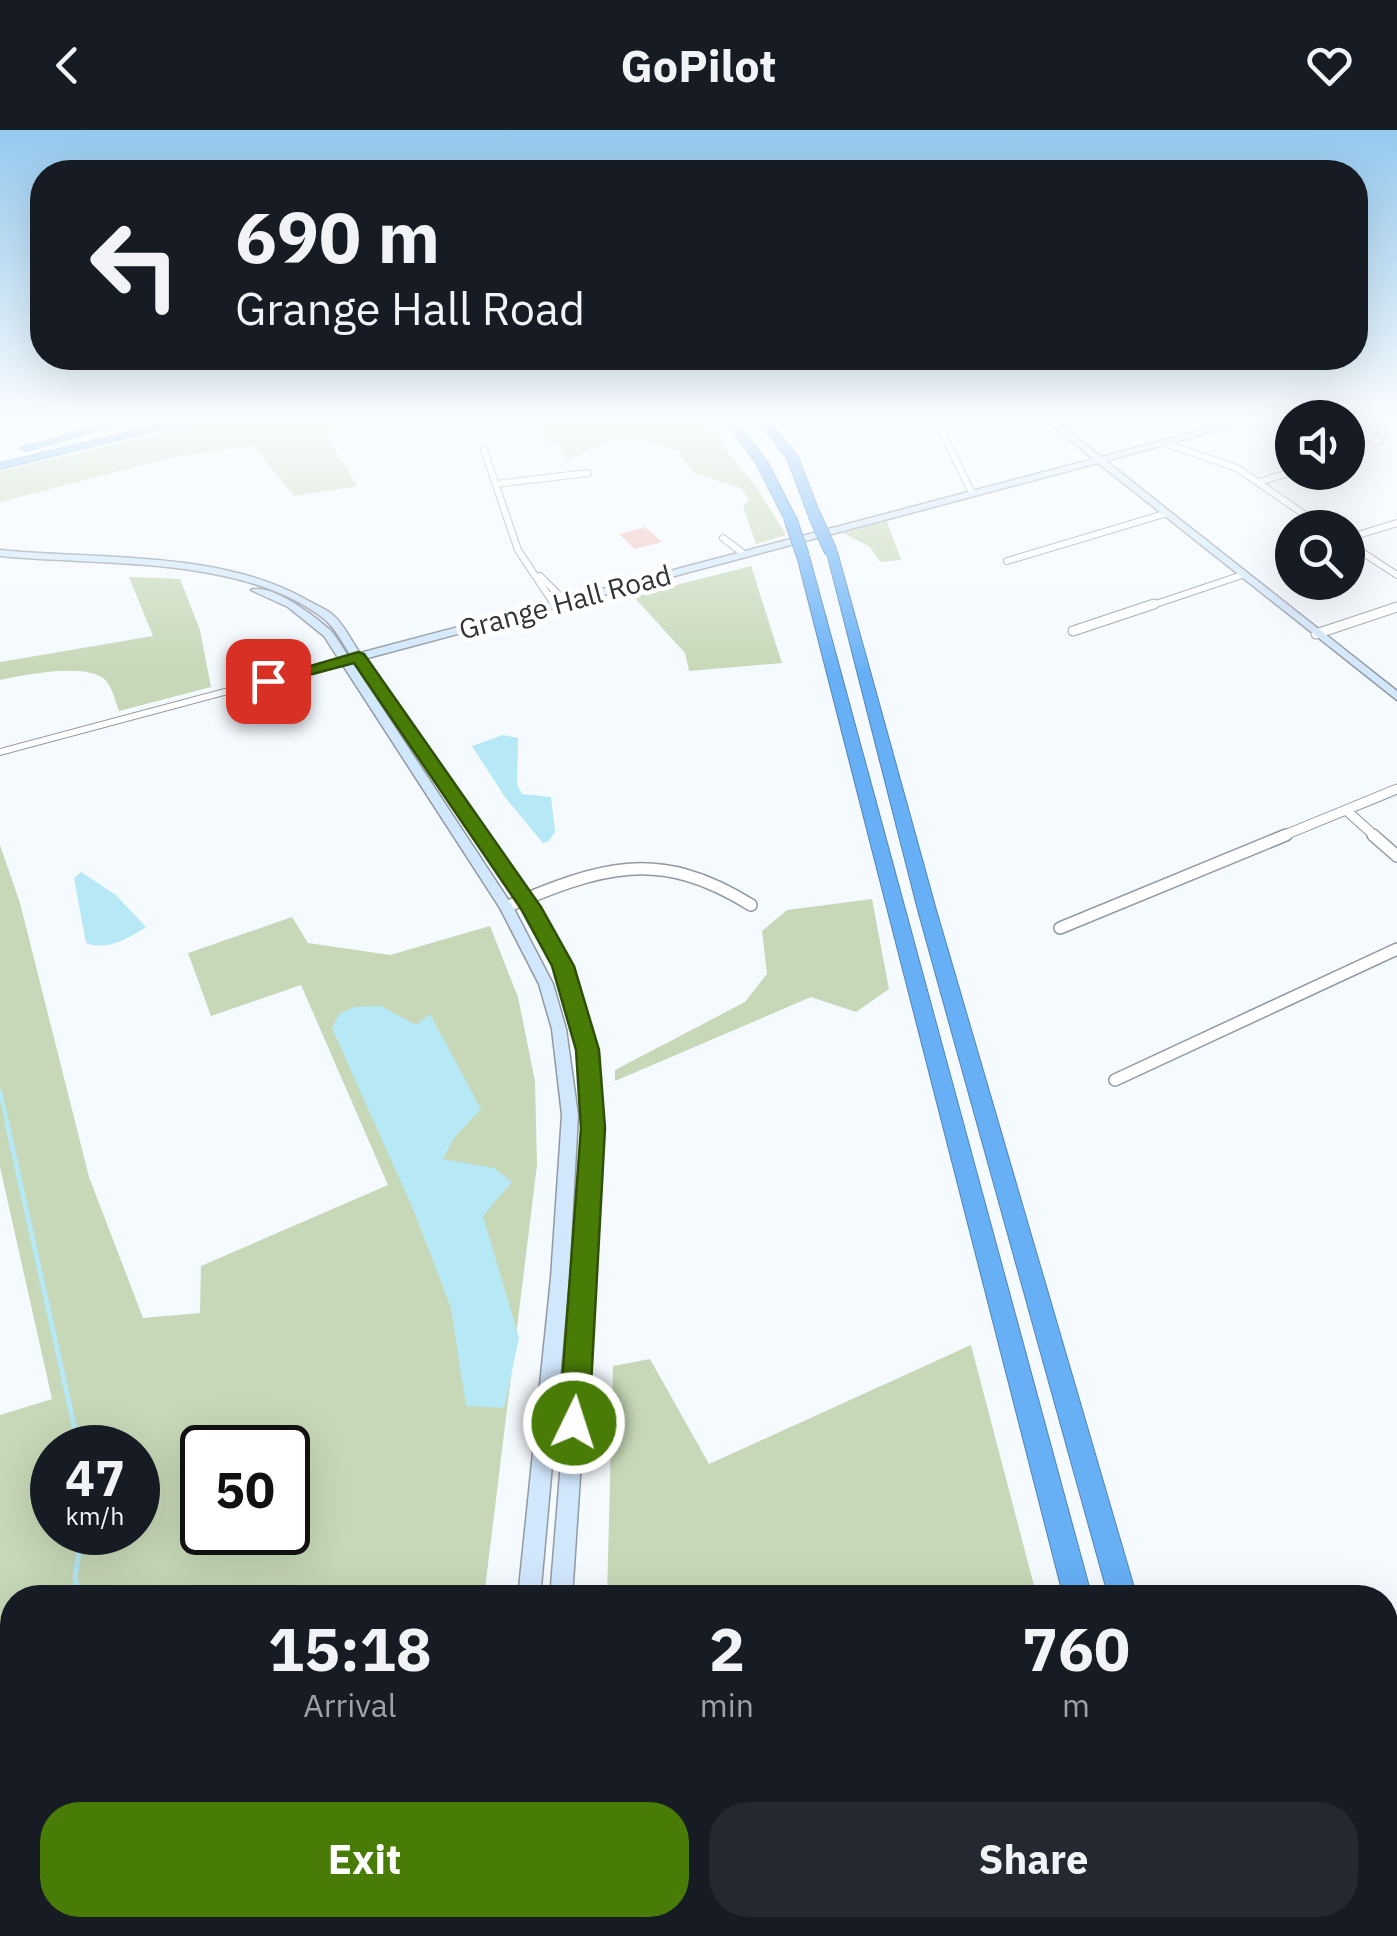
<!DOCTYPE html>
<html lang="en">
<head>
<meta charset="utf-8">
<style>
	body { margin:0; font-family:"IBM Plex Sans",sans-serif; background:#242831; color:#f1f3f6; height:100vh; display:flex; flex-direction:column; font-size:38px; white-space:nowrap }
	* { box-sizing:border-box; margin:0 }
	p { font-size:32px; color:#9ea1a6 }
	.icon { flex:none; width:55px; height:55px; fill:none; stroke:currentColor; stroke-width:2; stroke-linecap:round; stroke-linejoin:round }
	.map { position:relative; flex:1; overflow:hidden }
	.drawer { position:absolute; left:0px; top:1455px; width:1398px; height:352px; display:flex; flex-direction:column; background:#171b24; border-radius:40px 40px 0 0; box-shadow:0 10px 40px #0002 }
	.drawer>* { flex:none }
	.banner { position:absolute; left:30px; top:30px; width:1338px; height:210px; border-radius:40px; box-shadow:0 10px 40px #0002; background:#171b24; color:#f1f3f6; overflow:hidden }
	.buttons { position:absolute; left:1275px; top:270px; display:grid; gap:20px }
	.buttons a { display:grid; place-items:center; width:90px; height:90px; border-radius:50%; background:#171b24; box-shadow:0 10px 40px #0002; font-size:50px }
	.speed { position:absolute; left:30px; top:1295px; display:flex; gap:20px; font-size:50px; font-weight:700; text-align:center }
	.speed>* { display:grid; place-content:center; width:130px; height:130px; border-radius:50%; background:#171b24; box-shadow:0 10px 40px #0002; line-height:1 }
	.speed small { font-size:25px; font-weight:400 }
	.speed .limit { border:5px solid #111; border-radius:15px; background:#fff; color:#111 }
	.pin { position:absolute; display:grid; place-items:center; width:85px; height:85px; color:#fff; margin:-42px; border-radius:20px; box-shadow:0 5px 15px #0006 }
	.me { position:absolute; width:110px; margin:-55px; rotate:4deg; stroke-linejoin:round; filter:drop-shadow(0 0 8px #0008) }
	.turn { display:flex; align-items:center; gap:35px; height:210px; padding:0 40px; font-size:45px }
	.turn .icon { width:130px; height:130px; stroke-width:2.5 }
	.turn b { display:block; font-size:70px; line-height:85px }
	.eta { display:flex; justify-content:space-evenly; align-items:center; height:170px; text-align:center }
	.eta b { font-size:60px; font-weight:800; line-height:70px }
	.cta { display:flex; gap:20px; margin-top:auto; padding:20px 40px }
	.cta a { flex:1; height:115px; border-radius:40px; background:#497b07; color:#fff; font-size:40px; font-weight:800; line-height:115px; text-align:center }
	.cta a+a { background:#242831; color:#f1f3f6 }
	header { display:flex; justify-content:space-between; align-items:center; height:130px; padding:0 40px; background:#171b24; font-size:45px; font-weight:800 }
	.map>svg:first-child { display:block }
	.green { fill:#c6d8b7; fill-rule:evenodd }
	.water { fill:#b6e8f6 }
	.lines { fill:none; stroke-linecap:round; stroke-linejoin:round }
	.stream-far1 { stroke:#b6e8f6; stroke-width:4 }
	.stream { stroke:#b6e8f6; stroke-width:5 }
	.building { fill:#f3c3c0 }
	.minor-far2-casing { stroke:#9299a0; stroke-width:8 }
	.minor-far1-casing { stroke:#9299a0; stroke-width:11 }
	.minor-casing { stroke:#9299a0; stroke-width:14 }
	.tertiary-casing { stroke:#9299a0; stroke-width:2 }
	.secondary-casing { stroke:#9299a0; stroke-width:3 }
	.motorway-casing { stroke:#5485b3; stroke-width:2 }
	.minor-far2 { stroke:#fff; stroke-width:6 }
	.minor-far1 { stroke:#fff; stroke-width:9 }
	.minor { stroke:#fff; stroke-width:11 }
	.tertiary { fill:#fff; fill-rule:evenodd }
	.secondary { fill:#d1e7fc; fill-rule:evenodd }
	.motorway { fill:#67b0f6; fill-rule:evenodd }
	.motorway-bridge-casing { stroke:#5485b3; stroke-width:14; stroke-linecap:butt }
	.motorway-bridge { stroke:#67b0f6; stroke-width:12 }
	.route { fill:#497b07; stroke:#2f5005; stroke-width:2.5 }
	.labels { text-anchor:middle; stroke-width:9; stroke-linejoin:round; paint-order:stroke }
	.far-street-label { font-size:28px; fill:#313437; stroke:#fff }
</style>
</head>
<body>
<header><svg class="icon" aria-label="back" viewBox="0 0 24 24"><path d="M15 5l-7 7 7 7"/></svg>GoPilot<svg class="icon" aria-label="heart" viewBox="0 0 24 24"><path d="M12 20l-8-8c-3-5 5-10 8-4 3-6 11-1 8 4z"/></svg></header>
<div class="map">
<svg width="1397" height="1806" viewBox="0 0 1397 1806">
	<rect width="100%" height="100%" fill="#f5faff"/>
	<g class="green">
		<polygon points="212,291 389,291 334,298 327,308 358,356 294,366 253,315 174,327 0,372 0,341"/>
		<polygon points="539,291 703,291 757,358 786,405 756,414 743,377 749,369 741,358 694,343 678,320 635,308 610,309 568,331 559,314 548,313"/>
		<polygon points="887,391 901,430 880,432 870,417 843,403"/>
		<polygon points="751,436 782,533 689,541 685,523 633,466"/>
		<path d="M 129,447 L 180,449 L 200,500 L 211,557 L 119,581 C 116,573 113,560 107,552 C 92,531 23,545 0,550 L 0,532 L 153,506 Z"/>
		<path d="M 0,715 L 20,773 L 89,1047 L 143,1188 L 200,1183 L 201,1136 L 388,1055 L 301,855 L 211,886 L 188,823 L 292,787 L 308,813 L 390,825 L 490,796 L 518,867 L 535,951 L 537,1035 L 484,1467 L 12,1468 L 12,1795 L 443,1795 L 442,1806 L 0,1806 L 0,1285 L 52,1269 L 0,1037 ZM 52,1318 L 138,1318 L 138,1402 L 52,1402 ZM 202,1318 L 288,1318 L 288,1402 L 202,1402 Z"/>
		<polygon points="872,769 889,859 856,882 811,867 615,951 615,940 745,872 767,844 762,801 787,780"/>
		<polygon points="971,1215 1037,1467 607,1467 613,1236 650,1229 709,1334"/>
		<polygon points="595,1795 1106,1795 1108,1806 595,1806"/>
	</g>
	<g class="water">
		<polygon points="503,605 518,608 517,654 522,664 551,667 555,702 549,711 543,713 505,667 472,616"/>
		<path d="M 81,742 L 116,765 L 146,797 C 127,809 108,821 86,813 L 74,748 Z"/>
		<polygon points="381,876 416,895 430,884 481,979 454,1008 443,1029 494,1038 512,1052 483,1086 519,1208 504,1278 466,1276 451,1178 413,1079 332,898 339,884 354,877"/>
	</g>
	<g class="lines">
		<polyline class="stream-far1" points="0,961 8,996"/>
		<g class="stream">
			<polyline points="7,993 79,1318"/>
			<polyline points="80,1468 75,1447 82,1402"/>
			<polyline points="171,1795 173,1806"/>
		</g>
	</g>
	<polygon class="building" points="645,397 662,412 635,419 619,404"/>
	<g class="lines">
		<defs>
			<g id="minor-far2">
				<polyline points="936,291 971,361"/>
				<polyline points="1163,313 1237,338 1324,398"/>
				<polyline points="484,320 518,420 554,474"/>
				<polyline points="1348,326 1379,311 1384,300 1379,291"/>
				<polyline points="1259,352 1292,342"/>
				<polyline points="496,354 588,343"/>
				<polyline points="723,408 744,424"/>
				<polyline points="1348,408 1397,393"/>
				<polyline points="1348,413 1397,445"/>
				<polyline points="1007,431 1164,384"/>
				<polyline points="540,446 565,471"/>
				<polyline points="1147,477 1242,445"/>
			</g>
			<g id="minor-far1">
				<polyline points="1073,501 1154,474"/>
				<polyline points="1316,504 1397,477"/>
				<polyline points="1347,681 1376,707"/>
				<polyline points="1280,707 1397,659"/>
			</g>
			<g id="minor">
				<polyline points="1373,705 1397,726"/>
				<path d="M 506,777 C 601,737 658,717 751,775"/>
				<polyline points="1060,798 1286,705"/>
				<polyline points="1115,950 1397,819"/>
			</g>
			<polygon id="tertiary" points="344,527 349,530 348,532 0,625 0,619"/>
			<g id="secondary">
				<path d="M 1047,291 L 1056,291 L 1101,327 L 1237,291 L 1250,291 L 1106,331 L 1397,561 L 1397,570 L 1098,333 L 364,529 L 535,774 L 570,836 L 596,920 L 601,999 L 599,1059 L 572,1468 L 550,1468 L 583,1059 L 585,999 L 580,920 L 556,836 L 524,779 L 355,531 L 352,532 L 513,777 L 553,854 L 566,899 L 578,985 L 569,1148 L 540,1468 L 518,1468 L 551,1148 L 562,985 L 552,899 L 539,854 L 500,778 L 324,506 L 288,477 L 251,460 C 271,453 313,485 329,499 C 337,507 342,517 348,526 L 351,526 C 343,514 335,497 323,488 C 241,425 99,436 0,426 L 0,420 C 97,430 220,420 307,470 C 315,475 327,479 334,486 C 344,495 352,512 360,523 L 1093,329 Z"/>
				<polygon points="486,1795 510,1795 510,1806 484,1806"/>
				<polygon points="524,1795 548,1795 549,1806 523,1806"/>
			</g>
			<g id="motorway">
				<polygon points="114,291 131,291 26,321 20,318"/>
				<polygon points="175,291 193,291 0,339 0,333"/>
				<polygon points="726,291 736,291 768,333 796,388 794,391 784,388 756,333"/>
				<polygon points="758,291 769,291 798,327 820,384 818,387 808,384 787,328"/>
				<polygon points="826,419 837,422 936,780 1137,1468 1109,1468 918,780"/>
				<polygon points="803,422 809,426 1092,1468 1064,1468 797,426"/>
				<polygon points="1146,1795 1180,1795 1183,1806 1149,1806"/>
				<polygon points="1198,1795 1232,1795 1235,1806 1201,1806"/>
			</g>
		</defs>
		<use href="#minor-far2" class="minor-far2-casing"/>
		<use href="#minor-far1" class="minor-far1-casing"/>
		<use href="#minor" class="minor-casing"/>
		<use href="#tertiary" class="tertiary-casing"/>
		<use href="#secondary" class="secondary-casing"/>
		<use href="#motorway" class="motorway-casing"/>
		<use href="#minor-far2" class="minor-far2"/>
		<use href="#minor-far1" class="minor-far1"/>
		<use href="#minor" class="minor"/>
		<use href="#tertiary" class="tertiary"/>
		<use href="#secondary" class="secondary"/>
		<use href="#motorway" class="motorway"/>
		<defs>
			<g id="motorway-bridge">
				<polyline points="814,384 831,422"/>
				<polyline points="790,388 803,426"/>
			</g>
		</defs>
		<use href="#motorway-bridge" class="motorway-bridge-casing"/>
		<use href="#motorway-bridge" class="motorway-bridge"/>
	</g>
	<linearGradient id="sky" x2="0" y2="1"><stop stop-color="#94c9ee"/><stop offset="0.53" stop-color="#fafdff"/><stop offset="1" stop-color="#fafdff" stop-opacity="0"/></linearGradient>
	<rect width="1397" height="544" fill="url(#sky)"/>
	<polygon class="route" points="358,522 364,524 541,777 574,836 599,920 605,998 589,1293 584,1303 574,1307 564,1303 559,1293 581,998 576,920 552,836 521,779 354,533 268,556 259,551"/>
	<g class="labels">
		<g class="far-street-label">
			<text transform="translate(565 472) rotate(-15)" y="10">Grange Hall Road</text>
		</g>
	</g>
</svg>
<div class="buttons">
<a><svg class="icon" aria-label="sound" viewBox="0 0 24 24"><path d="M4 9h4l5-4v14l-5-4H4zM17 9q2 3 0 6"/></svg></a>
<a><svg class="icon" aria-label="search" viewBox="0 0 24 24"><circle cx="10" cy="10" r="6"/><path d="M15 15l6 6"/></svg></a>
</div>
<div class="speed"><div>47<small>km/h</small></div><div class="limit">50</div></div>
<div class="pin" style="left:268px;top:551px;background:#d93025"><svg class="icon" aria-label="arrive" viewBox="0 0 24 24"><path d="M6 21V4h12l-3 4 3 4H6"/></svg></div>
<svg class="me" style="left:574px;top:1293px" viewBox="-20 -20 40 40"><circle r="17" fill="#497b07" stroke="#fff" stroke-width="3"/><path d="M0-11L8 9 0 5-8 9z" fill="#fff"/></svg>
<div class="banner">
<div class="turn"><svg class="icon" aria-label="left" viewBox="0 0 24 24"><path d="M17 20v-9H6M10 6l-5 5 5 5"/></svg><div><b>690 m</b>Grange Hall Road</div></div>
</div>
<section class="drawer">
<div class="eta">
<div><b>15:18</b><p>Arrival</p></div>
<div><b>2</b><p>min</p></div>
<div><b>760</b><p>m</p></div>
</div>
<div class="cta"><a>Exit</a><a>Share</a></div>
</section>
</div>
</body>
</html>
